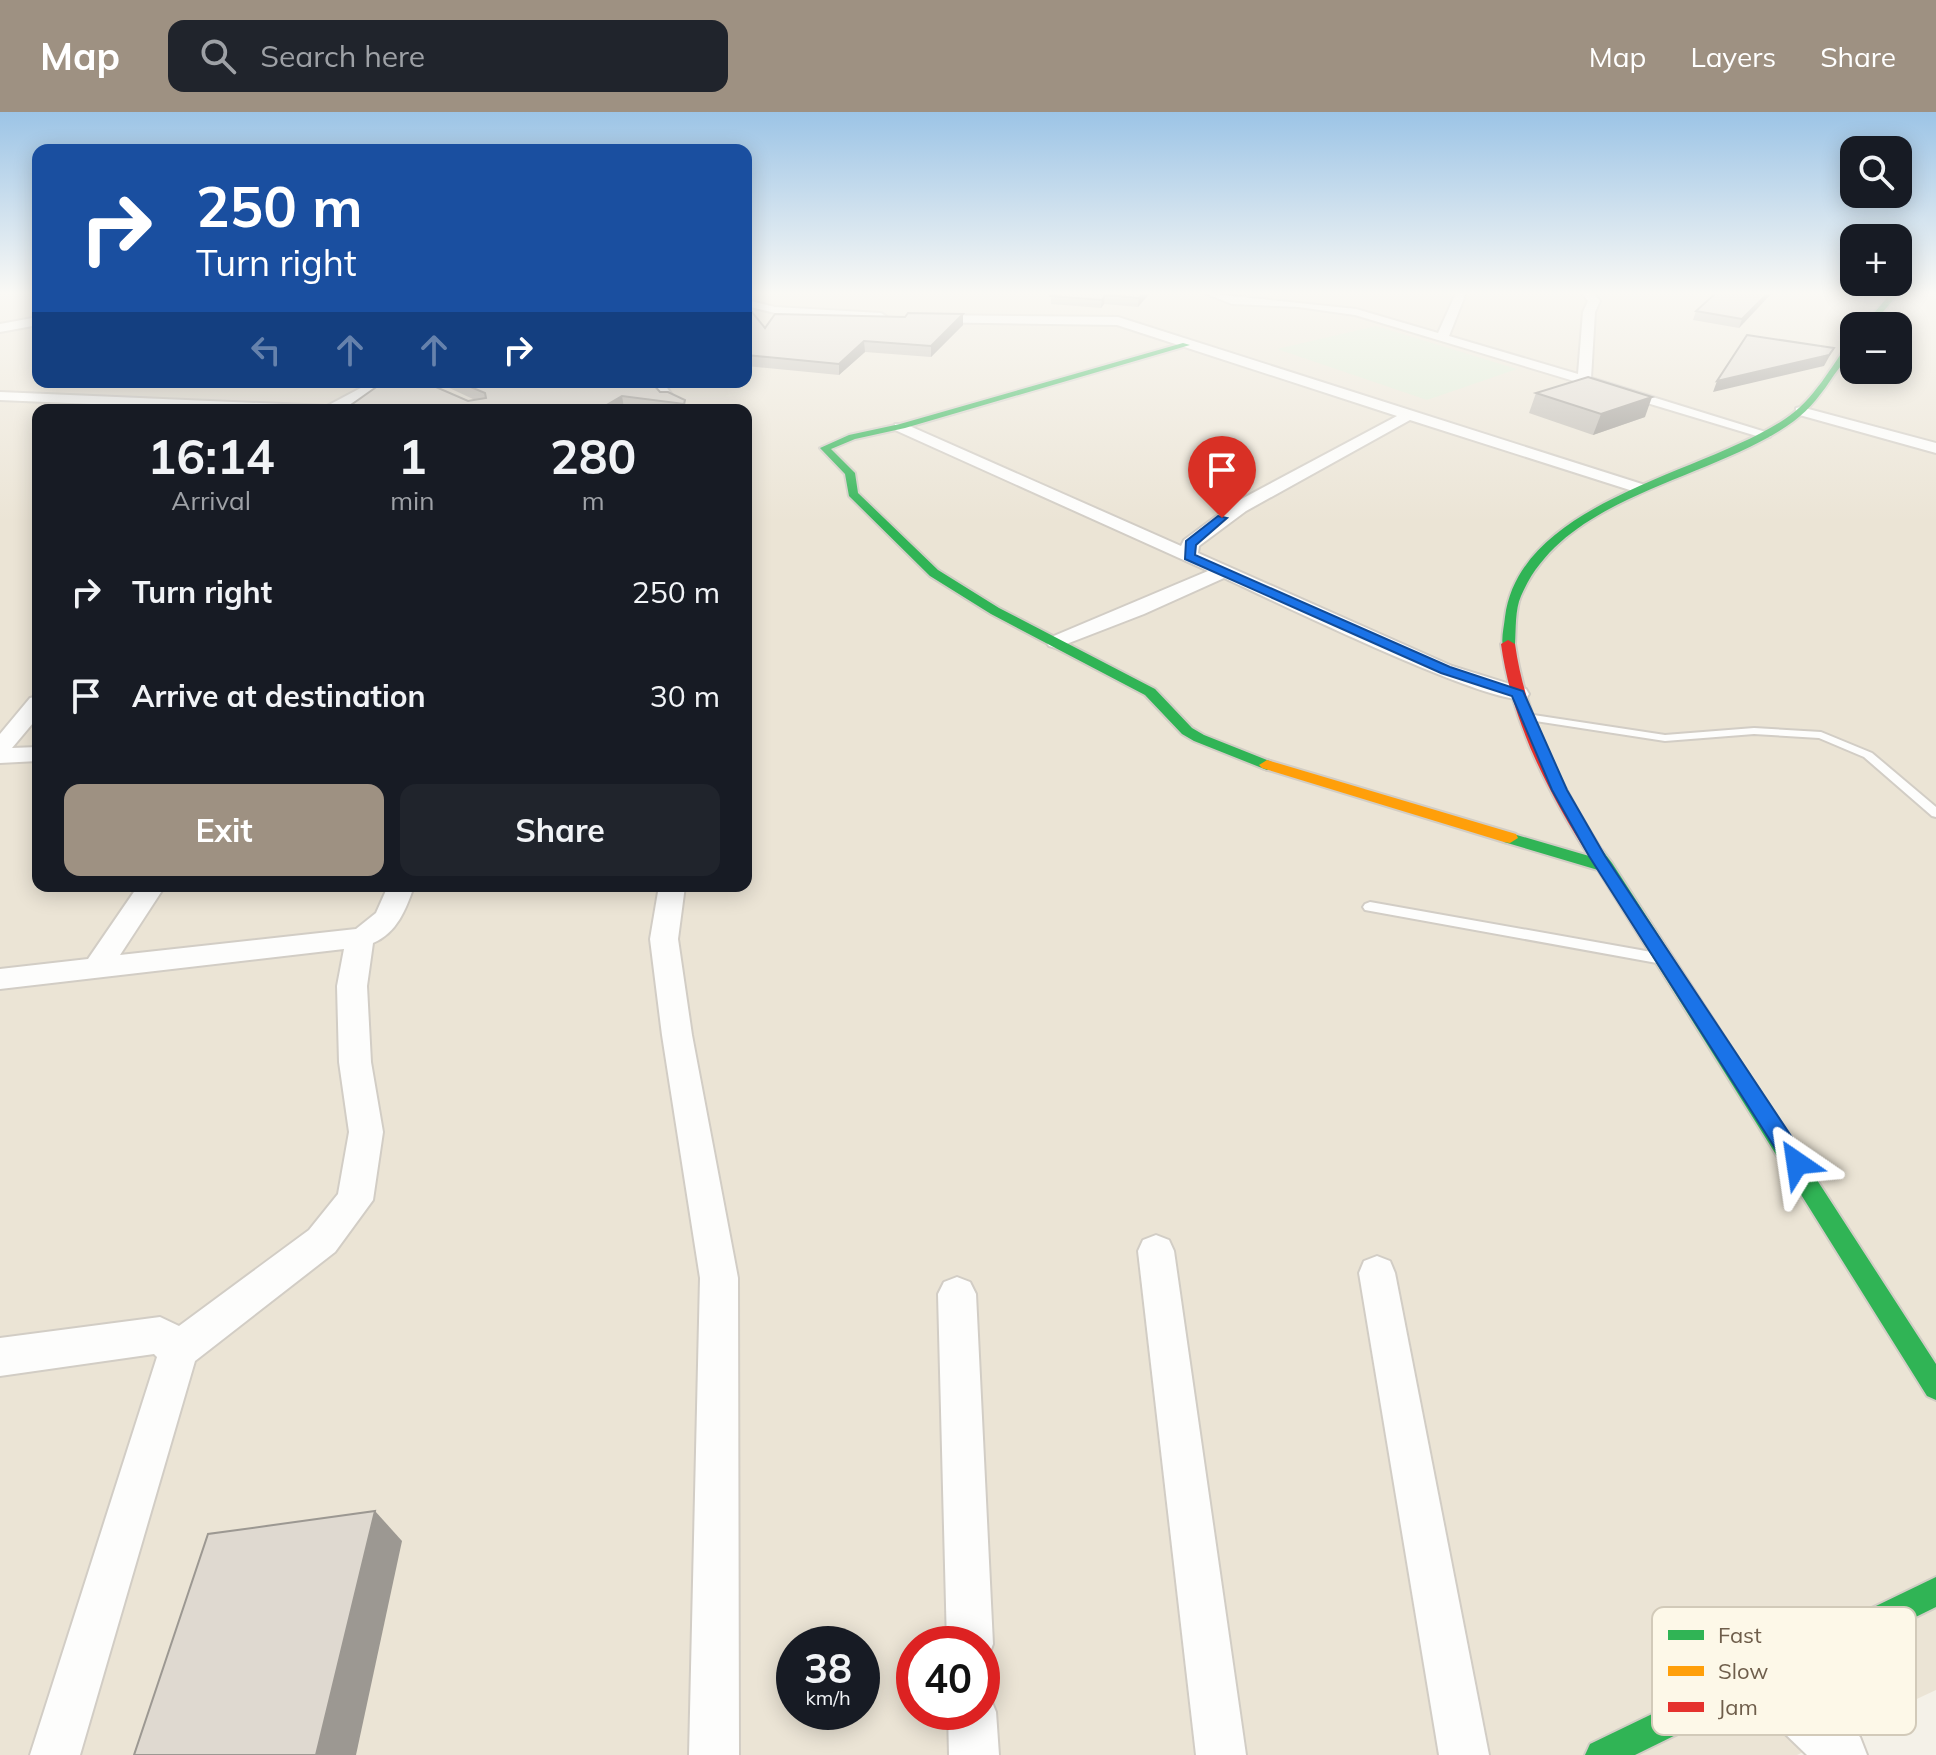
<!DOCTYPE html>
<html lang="en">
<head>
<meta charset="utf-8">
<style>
	body { margin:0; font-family:Mulish,sans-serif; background:#20242c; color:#f1f3f6; height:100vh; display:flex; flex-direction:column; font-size:30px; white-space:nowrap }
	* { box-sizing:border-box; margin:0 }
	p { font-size:26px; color:#9ea1a6 }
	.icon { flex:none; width:44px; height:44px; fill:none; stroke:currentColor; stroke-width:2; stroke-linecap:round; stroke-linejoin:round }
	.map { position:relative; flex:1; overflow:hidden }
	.details { position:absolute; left:32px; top:292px; width:720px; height:488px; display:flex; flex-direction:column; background:#171b24; border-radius:16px; box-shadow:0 4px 20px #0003 }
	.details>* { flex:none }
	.banner { position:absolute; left:32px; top:32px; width:720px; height:244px; border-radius:16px; box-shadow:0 4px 20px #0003; background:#1a4fa0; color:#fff; overflow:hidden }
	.controls { position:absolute; left:1840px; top:24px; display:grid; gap:16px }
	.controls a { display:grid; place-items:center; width:72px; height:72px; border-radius:16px; background:#171b24; box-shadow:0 4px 20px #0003; font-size:40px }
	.speed { position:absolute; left:776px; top:1514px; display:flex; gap:16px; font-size:40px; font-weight:700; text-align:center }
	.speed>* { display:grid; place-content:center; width:104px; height:104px; border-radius:50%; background:#171b24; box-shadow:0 4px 20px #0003; line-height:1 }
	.speed small { font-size:20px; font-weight:400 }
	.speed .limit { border:12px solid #d22; background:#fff; color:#111 }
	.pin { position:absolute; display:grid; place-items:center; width:68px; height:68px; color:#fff; margin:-82px -34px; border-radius:50% 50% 50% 0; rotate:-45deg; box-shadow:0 0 8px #0007 }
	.pin .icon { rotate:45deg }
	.me { position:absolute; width:88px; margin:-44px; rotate:328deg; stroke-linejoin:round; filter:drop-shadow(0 0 6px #0008) }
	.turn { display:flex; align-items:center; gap:28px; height:168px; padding:0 32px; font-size:36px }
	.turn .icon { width:104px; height:104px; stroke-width:2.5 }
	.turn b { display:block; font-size:56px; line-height:68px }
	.lanes { display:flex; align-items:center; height:76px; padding:0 32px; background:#0003; justify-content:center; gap:40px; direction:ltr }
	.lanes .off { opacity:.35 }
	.eta { display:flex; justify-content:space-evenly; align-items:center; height:136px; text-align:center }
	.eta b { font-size:48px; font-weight:700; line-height:56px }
	.primary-button { display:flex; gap:16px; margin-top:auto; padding:16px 32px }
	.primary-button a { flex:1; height:92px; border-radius:16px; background:#9e9182; color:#fff; font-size:32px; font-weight:700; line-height:92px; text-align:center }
	.primary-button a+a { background:#20242c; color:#f1f3f6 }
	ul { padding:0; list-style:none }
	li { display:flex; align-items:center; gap:24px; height:104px; padding:0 32px }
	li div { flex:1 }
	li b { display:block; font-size:30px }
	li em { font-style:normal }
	header { display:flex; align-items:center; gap:48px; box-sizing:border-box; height:112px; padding:0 40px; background:#9e9182; color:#fff }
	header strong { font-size:38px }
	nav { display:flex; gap:44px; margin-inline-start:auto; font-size:28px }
	.search { width:560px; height:72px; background:#20242c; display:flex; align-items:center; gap:20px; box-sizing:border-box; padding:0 28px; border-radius:16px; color:#9ea1a6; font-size:30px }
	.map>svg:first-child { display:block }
	.residential { fill:#ebe4d5; fill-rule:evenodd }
	.green { fill:#ddead4 }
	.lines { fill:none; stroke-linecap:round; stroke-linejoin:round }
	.lane-casing { stroke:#d2cdc5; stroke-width:4 }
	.street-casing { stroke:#d2cdc5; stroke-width:4 }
	.fast-casing { stroke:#d2cdc5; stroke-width:4 }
	.slow-casing { stroke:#d2cdc5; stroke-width:4 }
	.jam-casing { stroke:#d2cdc5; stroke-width:4 }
	.lane { fill:#fdfdfc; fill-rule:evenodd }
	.street { fill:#fdfdfc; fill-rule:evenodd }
	.fast { fill:#30b455; fill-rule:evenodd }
	.slow { fill:#ff9f0a; fill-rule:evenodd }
	.jam { fill:#e5322d; fill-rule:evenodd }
	.wall { fill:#c0bbb3 }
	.shaded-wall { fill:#9c9892 }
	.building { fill:#dfd9d0; stroke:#9c9892; stroke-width:2 }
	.route { fill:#1a73e8; stroke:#114b97; stroke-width:2 }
	.key { fill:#fdf8e8; stroke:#d2cab9; stroke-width:2 }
	.key-label { font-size:22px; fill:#6f5e4b }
</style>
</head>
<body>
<header>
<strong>Map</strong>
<div class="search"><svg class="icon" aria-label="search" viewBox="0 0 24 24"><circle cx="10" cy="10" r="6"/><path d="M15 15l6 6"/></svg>Search here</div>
<nav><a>Map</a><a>Layers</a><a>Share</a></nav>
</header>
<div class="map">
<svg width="1936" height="1643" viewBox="0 0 1936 1643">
	<rect width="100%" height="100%" fill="#f4f1e8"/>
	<path class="residential" d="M 0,181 L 38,181 L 38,270 L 746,270 L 746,181 L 1936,181 L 1936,1578 L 1797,1643 L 0,1643 ZM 1854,214 L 1898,214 L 1898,258 L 1854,258 ZM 38,298 L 746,298 L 746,774 L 38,774 ZM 794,1532 L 862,1532 L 862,1600 L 794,1600 ZM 914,1532 L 982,1532 L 982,1600 L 914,1600 Z"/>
	<polygon class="green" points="1376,214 1517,257 1427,288 1277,237"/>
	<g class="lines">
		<defs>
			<g id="lane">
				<polygon points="1527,602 1665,623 1754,616 1821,620 1872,641 1936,695 1936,705 1932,704 1864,645 1819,626 1754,622 1665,629 1523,607 1523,603"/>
				<polygon points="1370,790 1657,841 1664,846 1657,851 1365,798 1363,795 1365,792"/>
			</g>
			<g id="street">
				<polygon points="1204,181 1356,197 1438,221 1456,181 1466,181 1449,224 1578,262 1583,200 1588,189 1582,181 1594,181 1600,189 1595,200 1591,266 1772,322 1770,325 1760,325 1355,203 1298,195 1232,192"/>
				<polygon points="746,188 775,195 881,201 887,205 881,209 775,201 746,194"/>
				<path d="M 927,203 L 1118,205 L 1645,373 L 1647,376 L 1639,381 L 1633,379 L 1410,308 L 1246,399 L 1199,434 L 1198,441 L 1452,554 L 1526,577 L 1529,582 L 1526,587 C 1491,595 1270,487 1224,466 L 1144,502 L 1056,536 L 1049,534 L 1046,530 L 1049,526 L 1208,459 L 895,318 L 895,312 L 905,312 L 1181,434 L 1184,428 L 1234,391 L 1397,304 L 1117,213 L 923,210 L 921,207 Z"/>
				<polygon points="38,205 38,213 0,220 0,212"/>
				<polygon points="372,270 389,270 340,298 230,298 0,288 0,280 327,294"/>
				<polygon points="649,270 663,270 674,286 672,289 662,289"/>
				<polygon points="1801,295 1936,331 1936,341 1796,302 1796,296"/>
				<polygon points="38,584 38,605 12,636 38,635 38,649 0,651 0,622 30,586"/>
				<path d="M 138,774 L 165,774 L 120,843 L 356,817 L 376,801 L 388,774 L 414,774 C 406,797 397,821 373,831 L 367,874 L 371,950 L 383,1020 L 373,1088 L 335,1140 L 195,1249 L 80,1643 L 30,1643 L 157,1245 L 154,1242 L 0,1264 L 0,1226 L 160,1205 L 179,1214 L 309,1118 L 338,1082 L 349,1020 L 339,950 L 337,874 L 344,837 L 0,877 L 0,857 L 88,847 Z"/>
				<polygon points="659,774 685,774 678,827 692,923 738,1166 739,1643 689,1643 700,1166 662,923 650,827"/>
				<polygon points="1156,1123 1169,1128 1174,1139 1246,1643 1196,1643 1138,1139 1143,1128"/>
				<polygon points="1377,1144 1390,1149 1395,1161 1489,1643 1439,1643 1359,1161 1364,1149"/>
				<polygon points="957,1165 970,1170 976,1182 993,1532 987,1549 982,1550 982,1532 947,1532 938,1182 944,1170"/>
				<polygon points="1762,1542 1779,1549 1860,1625 1867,1643 1807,1643 1745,1583 1738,1566 1745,1549"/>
				<polygon points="982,1580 989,1583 996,1600 999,1643 949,1643 948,1600 982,1600"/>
			</g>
			<g id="fast">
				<polygon points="1891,181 1899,181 1871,214 1863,214"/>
				<path d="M 1851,227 L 1854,227 C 1854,240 1842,252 1834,263 C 1823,280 1810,297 1794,309 C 1712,369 1565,381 1521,484 C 1515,497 1516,517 1515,532 L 1503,535 C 1501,526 1504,515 1505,505 C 1520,389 1703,362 1785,307 C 1814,288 1831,255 1851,227 Z"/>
				<polygon points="1183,231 1190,233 905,316 855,327 831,337 855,361 858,381 938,458 999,496 1155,577 1192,616 1204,623 1272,650 1275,653 1267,658 1194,629 1182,622 1145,583 991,502 930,464 849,384 845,362 820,336 849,323 900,312"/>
				<polygon points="1510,721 1589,744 1590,738 1602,738 1612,751 1936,1252 1936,1288 1927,1284 1598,758 1504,730 1502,726"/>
				<polygon points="1936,1465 1936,1495 1635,1643 1585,1643 1590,1632"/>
			</g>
			<polygon id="slow" points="1267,648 1516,722 1518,726 1510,731 1504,730 1262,656 1259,653"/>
			<path id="jam" d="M 1508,528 L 1515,532 C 1526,610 1563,676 1604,742 L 1602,746 L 1590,746 C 1548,680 1512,611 1501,532 Z"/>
		</defs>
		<use href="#lane" class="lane-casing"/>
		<use href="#street" class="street-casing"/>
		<use href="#fast" class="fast-casing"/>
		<use href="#slow" class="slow-casing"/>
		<use href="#jam" class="jam-casing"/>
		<use href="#lane" class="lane"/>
		<use href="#street" class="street"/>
		<use href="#fast" class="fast"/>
		<use href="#slow" class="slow"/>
		<use href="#jam" class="jam"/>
	</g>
	<g class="wall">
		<polygon points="1054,181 1150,181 1138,195 1104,192 1101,196 1051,192 1051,184"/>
		<polygon points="1716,181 1772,181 1739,216 1693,208 1696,199"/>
		<polygon points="746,194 765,216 963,213 931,245 865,240 839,263 746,254"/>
		<polygon points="408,270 648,270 660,280 685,288 686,298 640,298 624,296 468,289 475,288 443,273"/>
		<polygon points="1536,281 1645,305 1593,323 1529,301"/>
	</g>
	<g class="shaded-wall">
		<polygon points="1144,181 1150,181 1138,195 1139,186"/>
		<polygon points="1768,181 1772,181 1739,216 1742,207"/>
		<polygon points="1105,183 1104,192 1101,196 1102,188"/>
		<polygon points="963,202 963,213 931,245 931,234"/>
		<polygon points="864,229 865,240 839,263 839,252"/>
		<polygon points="1834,236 1824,254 1713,280 1717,269"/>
		<polygon points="622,284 624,296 621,298 598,298"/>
		<polygon points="1652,285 1645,305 1593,323 1601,302"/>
		<polygon points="375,1399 402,1429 356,1643 316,1643"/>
	</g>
	<g class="building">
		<polygon points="1054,181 1144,181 1139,186 1105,183 1102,188 1051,184"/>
		<polygon points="1716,181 1768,181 1742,207 1696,199"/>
		<polygon points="746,194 747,194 765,216 775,202 905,205 908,201 963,202 931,234 864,229 839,252 746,243"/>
		<polygon points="1747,223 1834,236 1829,243 1717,269"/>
		<polygon points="1588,265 1652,285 1601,302 1536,281"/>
		<polygon points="459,270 648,270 653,272 660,280 668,280 685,288 684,292 622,284 598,298 344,298 382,271 436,275 468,289 486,286 485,281"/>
		<polygon points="375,1399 316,1643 134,1643 208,1422"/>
	</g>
	<linearGradient id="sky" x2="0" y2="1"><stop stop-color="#9cc4e6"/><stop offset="0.44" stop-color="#faf9f5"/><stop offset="1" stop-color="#faf9f5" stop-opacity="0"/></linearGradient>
	<rect width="1936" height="411" fill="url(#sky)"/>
	<polygon class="route" points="1218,404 1227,406 1196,433 1195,443 1450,555 1523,579 1567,678 1605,744 1805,1045 1808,1051 1805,1058 1797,1061 1789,1058 1589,744 1552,678 1512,584 1441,561 1185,447 1186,429"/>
	<rect x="1652" y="1495" width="264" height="128" rx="12" class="key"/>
	<rect x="1668" y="1518" width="36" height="10" fill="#30b455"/>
	<rect x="1668" y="1554" width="36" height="10" fill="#ff9f0a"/>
	<rect x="1668" y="1590" width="36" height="10" fill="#e5322d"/>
	<g class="key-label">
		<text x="1718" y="1531">Fast</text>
		<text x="1718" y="1567">Slow</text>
		<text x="1718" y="1603">Jam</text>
	</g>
</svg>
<div class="controls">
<a><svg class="icon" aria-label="search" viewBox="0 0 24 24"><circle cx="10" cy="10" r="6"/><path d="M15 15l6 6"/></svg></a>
<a>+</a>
<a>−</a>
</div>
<div class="speed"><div>38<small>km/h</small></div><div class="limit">40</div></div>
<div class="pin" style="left:1222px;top:406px;background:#d93025"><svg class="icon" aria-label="arrive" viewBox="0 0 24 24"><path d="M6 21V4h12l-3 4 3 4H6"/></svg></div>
<svg class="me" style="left:1797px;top:1051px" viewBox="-20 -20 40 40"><path d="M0-17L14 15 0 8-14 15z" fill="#1a73e8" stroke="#fff" stroke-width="4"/></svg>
<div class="banner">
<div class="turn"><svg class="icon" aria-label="right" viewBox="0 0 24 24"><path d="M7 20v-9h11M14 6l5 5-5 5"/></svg><div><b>250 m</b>Turn right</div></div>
<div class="lanes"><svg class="icon off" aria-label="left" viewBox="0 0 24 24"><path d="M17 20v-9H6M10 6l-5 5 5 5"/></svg><svg class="icon off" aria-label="ahead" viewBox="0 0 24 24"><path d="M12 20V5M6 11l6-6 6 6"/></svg><svg class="icon off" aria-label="ahead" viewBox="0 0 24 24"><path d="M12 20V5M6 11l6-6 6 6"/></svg><svg class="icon" aria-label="right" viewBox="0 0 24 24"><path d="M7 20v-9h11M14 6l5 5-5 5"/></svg></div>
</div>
<section class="details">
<div class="eta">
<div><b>16:14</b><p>Arrival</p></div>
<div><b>1</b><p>min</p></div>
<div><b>280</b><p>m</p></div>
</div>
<ul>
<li><svg class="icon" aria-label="right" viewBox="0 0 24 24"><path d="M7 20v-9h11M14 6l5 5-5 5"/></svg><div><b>Turn right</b></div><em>250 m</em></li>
<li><svg class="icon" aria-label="arrive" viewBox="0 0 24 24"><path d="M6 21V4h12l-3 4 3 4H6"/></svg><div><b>Arrive at destination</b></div><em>30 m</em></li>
</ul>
<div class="primary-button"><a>Exit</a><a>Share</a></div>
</section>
</div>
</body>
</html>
